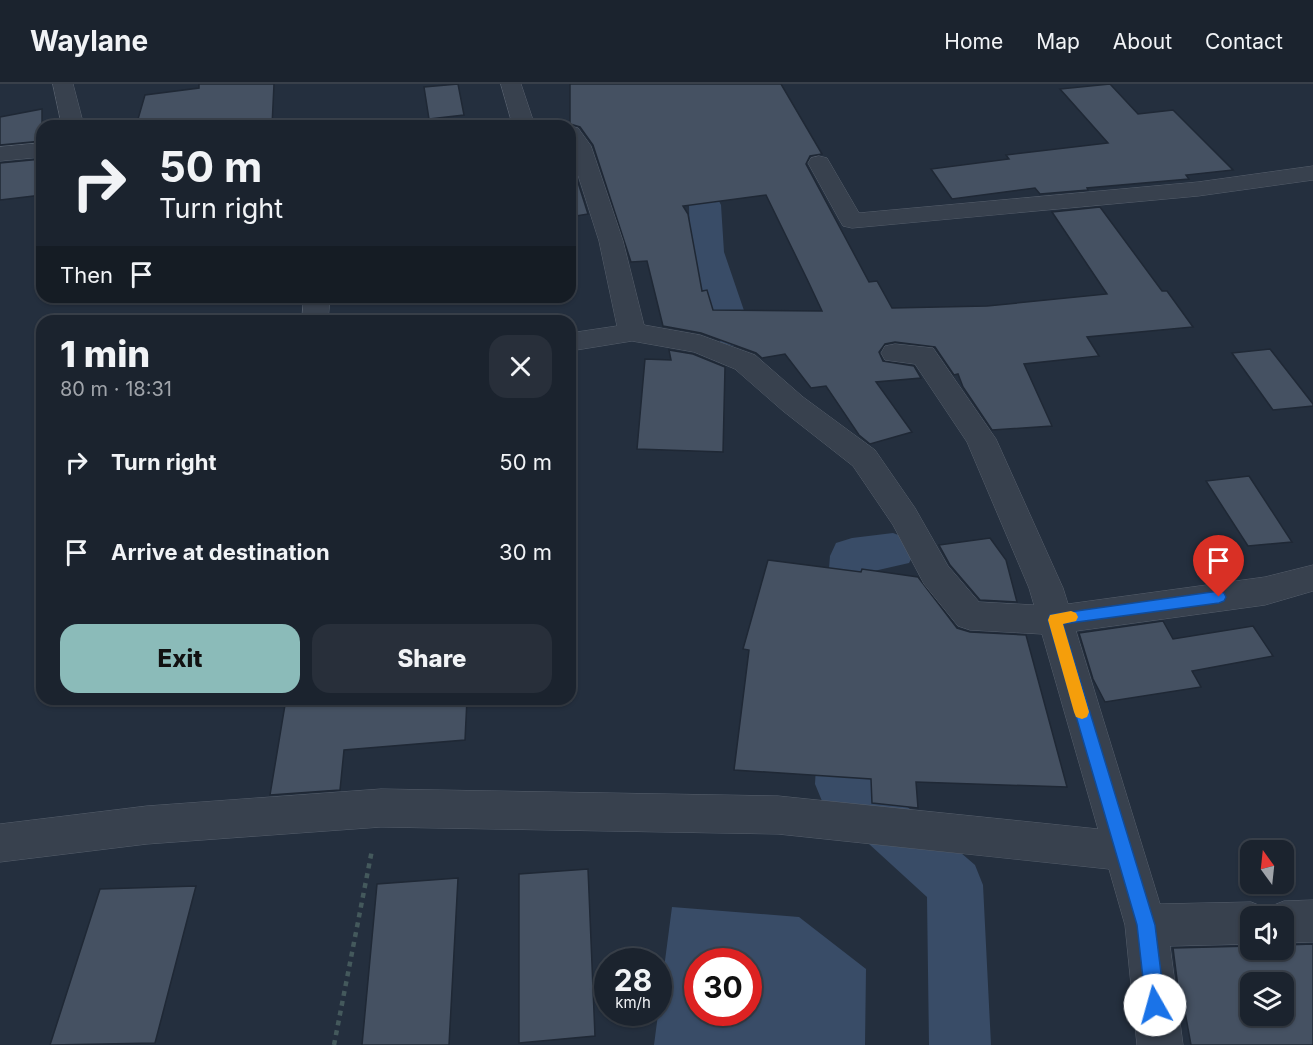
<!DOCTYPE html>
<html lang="en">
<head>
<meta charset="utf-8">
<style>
	body { margin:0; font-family:Inter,sans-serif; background:#282f3a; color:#f1f3f6; height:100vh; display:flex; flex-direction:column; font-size:22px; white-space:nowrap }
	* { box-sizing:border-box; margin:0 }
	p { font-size:20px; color:#a0a4aa }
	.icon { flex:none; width:33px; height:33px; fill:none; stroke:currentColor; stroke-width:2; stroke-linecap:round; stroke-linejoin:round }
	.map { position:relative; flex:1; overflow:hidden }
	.drawer { position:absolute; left:36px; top:231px; width:540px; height:390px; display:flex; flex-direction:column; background:#1b232e; border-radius:18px; box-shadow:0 2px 4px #0004,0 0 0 2px #39404a }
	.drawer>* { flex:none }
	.top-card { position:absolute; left:36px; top:36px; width:540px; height:183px; border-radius:18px; box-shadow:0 2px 4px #0004,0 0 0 2px #39404a; background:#1b232e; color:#f1f3f6; overflow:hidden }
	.needle { width:39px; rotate:345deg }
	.tools { position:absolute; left:1240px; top:756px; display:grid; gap:12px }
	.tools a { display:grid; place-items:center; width:54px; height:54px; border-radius:12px; background:#1b232e; box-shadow:0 2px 4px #0004,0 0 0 2px #39404a; font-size:30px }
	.speed { position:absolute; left:594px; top:864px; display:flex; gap:12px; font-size:30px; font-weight:700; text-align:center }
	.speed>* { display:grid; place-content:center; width:78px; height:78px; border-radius:50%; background:#1b232e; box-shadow:0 2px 4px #0004,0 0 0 2px #39404a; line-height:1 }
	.speed small { font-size:15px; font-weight:400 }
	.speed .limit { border:9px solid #d22; background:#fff; color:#111 }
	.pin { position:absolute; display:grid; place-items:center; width:51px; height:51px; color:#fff; margin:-62px -26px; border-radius:50% 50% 50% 0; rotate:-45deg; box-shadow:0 0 6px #0007 }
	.pin .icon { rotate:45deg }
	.me { position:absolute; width:66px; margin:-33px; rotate:353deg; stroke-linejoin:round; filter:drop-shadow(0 0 4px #0008) }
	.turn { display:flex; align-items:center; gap:21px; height:126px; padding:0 24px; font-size:27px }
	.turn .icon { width:78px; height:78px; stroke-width:2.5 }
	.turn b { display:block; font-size:42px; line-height:51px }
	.then { display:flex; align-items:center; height:57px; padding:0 24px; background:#0003; gap:12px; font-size:22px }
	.round { display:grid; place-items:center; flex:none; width:63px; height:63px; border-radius:18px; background:#282f3a }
	.headline { display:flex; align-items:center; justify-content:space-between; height:102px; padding:0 24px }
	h1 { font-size:36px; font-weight:800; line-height:45px }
	.button { display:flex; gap:12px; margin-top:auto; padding:12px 24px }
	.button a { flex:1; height:69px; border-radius:18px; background:#8bbbb9; color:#111; font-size:24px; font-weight:800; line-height:69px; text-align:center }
	.button a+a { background:#282f3a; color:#f1f3f6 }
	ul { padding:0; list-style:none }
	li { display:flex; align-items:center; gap:18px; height:90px; padding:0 24px }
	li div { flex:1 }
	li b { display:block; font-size:22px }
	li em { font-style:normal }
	header { display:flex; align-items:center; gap:36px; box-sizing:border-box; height:84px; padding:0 30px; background:#1b232e; border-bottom:2px solid #39404a }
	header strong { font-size:28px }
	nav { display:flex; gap:33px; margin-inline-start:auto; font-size:21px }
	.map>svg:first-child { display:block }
	.water { fill:#394c67; fill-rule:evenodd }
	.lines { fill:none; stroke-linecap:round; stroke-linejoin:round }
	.canal { fill:#394c67; fill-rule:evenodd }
	.building { fill:#455162; stroke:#1f2835; stroke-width:1.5; fill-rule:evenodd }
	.minor-casing { stroke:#565f6c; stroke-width:1 }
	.path { stroke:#44595c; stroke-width:4.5; stroke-dasharray:5 5; stroke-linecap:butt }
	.minor { fill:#38414e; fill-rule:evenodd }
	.route { fill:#1a73e8; stroke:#114b97; stroke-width:1.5 }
	.slow { fill:#f59e0b }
</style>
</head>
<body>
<header>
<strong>Waylane</strong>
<nav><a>Home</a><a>Map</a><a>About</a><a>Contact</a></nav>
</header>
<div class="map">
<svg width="1313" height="961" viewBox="0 0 1313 961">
	<rect width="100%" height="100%" fill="#242f3e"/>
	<path class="water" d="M 672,823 L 799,833 L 866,885 L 865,961 L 654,961 ZM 698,878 L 748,878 L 748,928 L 698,928 Z"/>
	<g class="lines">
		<g class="canal">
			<polygon points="624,0 652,0 656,10 686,52 721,121 724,168 752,250 747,259 734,262 721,259 716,250 690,168 689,121 656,52 628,11"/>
			<polygon points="893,449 909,455 915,467 909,479 874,487 872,548 865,562 848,568 831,562 824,548 830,472 836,459 852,454"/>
			<polygon points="844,609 862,615 869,631 868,689 975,781 983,801 991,961 929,961 927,813 822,717 815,700 819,631 826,615"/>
		</g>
	</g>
	<g class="building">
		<polygon points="199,0 274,0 272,42 136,42 145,11 199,4"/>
		<polygon points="458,0 464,31 429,35 424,3"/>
		<path d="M 570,0 L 781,0 L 822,70 L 810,72 L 806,80 L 869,198 L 877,197 L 892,224 L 987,222 L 1107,210 L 1052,128 L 1100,123 L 1162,207 L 1167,207 L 1193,243 L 1087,253 L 1099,272 L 1024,280 L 1052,342 L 992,346 L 963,303 L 958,290 L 954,291 L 935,263 L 895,258 L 885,260 L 879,268 L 883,277 L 914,282 L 921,294 L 876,298 L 912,348 L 870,360 L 859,351 L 826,302 L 811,304 L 785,270 L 762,274 L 756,269 L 701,249 L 663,242 L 647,177 L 631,178 L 593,61 L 580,43 L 570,40 ZM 766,111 L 807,195 L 822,227 L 713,226 L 707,206 L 702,207 L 688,130 L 683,122 Z"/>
		<polygon points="1110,0 1138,30 1173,26 1233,86 1186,91 1189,95 1087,104 1088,106 1040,110 1035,104 952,115 931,85 1009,75 1006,71 1108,59 1060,5"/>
		<polygon points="42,25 42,57 0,61 0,33"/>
		<polygon points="570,73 588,130 570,133"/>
		<polygon points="42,75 42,111 0,116 0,79"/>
		<polygon points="1270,265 1313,320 1313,322 1273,326 1232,269"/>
		<polygon points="669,266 693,270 725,283 723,368 637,365 645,275 671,276"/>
		<polygon points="1249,392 1292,458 1248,462 1206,397"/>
		<polygon points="990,454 1006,476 1017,518 980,516 950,481 939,461"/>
		<polygon points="768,476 861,488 862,485 918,493 957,544 970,548 1026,551 1067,703 916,698 918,724 872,719 871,695 734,686 749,566 743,565"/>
		<polygon points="1163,537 1173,555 1253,542 1273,572 1192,587 1201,603 1105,618 1093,595 1079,549"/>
		<polygon points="286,615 467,615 465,656 344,666 340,706 270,711"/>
		<polygon points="588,785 595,952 519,959 519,790"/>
		<polygon points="458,794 449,961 362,961 377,800"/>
		<polygon points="196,802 155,959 50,961 100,805"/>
		<path d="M 1313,860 L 1313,961 L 1191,961 L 1185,928 L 1178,903 L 1173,864 L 1251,862 L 1251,866 L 1284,866 L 1284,861 ZM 1251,898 L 1284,898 L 1284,932 L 1251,932 Z"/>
	</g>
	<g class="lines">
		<defs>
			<g id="minor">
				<polygon points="53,0 73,0 84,42 62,42"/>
				<polygon points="501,0 521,0 535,42 513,42"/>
				<polygon points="570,42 578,44 591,62 623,157 644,241 700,251 755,271 803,313 875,366 915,424 948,482 979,518 1034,521 1029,504 967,358 915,280 885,276 881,269 885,262 895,260 933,264 996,355 1063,504 1068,520 1265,493 1313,481 1313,507 1265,521 1076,547 1160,820 1251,818 1266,824 1267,827 1269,823 1284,817 1313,816 1313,858 1284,859 1284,832 1251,832 1251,860 1170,862 1183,961 1137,961 1125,841 1109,785 778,750 381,743 147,760 0,778 0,740 147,722 381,705 778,712 1098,745 1042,550 970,546 958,542 924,500 893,441 853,382 783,327 735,285 694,268 632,257 570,267 570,249 617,242 599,157 570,66"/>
				<polygon points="42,59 42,73 0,77 0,63"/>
				<polygon points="819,72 827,74 859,129 1198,98 1313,82 1313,96 1198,112 852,144 843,142 840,137 808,79 811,74"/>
				<polygon points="304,213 330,213 328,237 302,237"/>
			</g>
		</defs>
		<use href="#minor" class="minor-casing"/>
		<polyline class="path" points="334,961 372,766"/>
		<use href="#minor" class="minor"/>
	</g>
	<polygon class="route" points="1219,507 1224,509 1226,513 1224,517 1219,519 1063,540 1155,841 1165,921 1162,928 1155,930 1149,928 1146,921 1137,841 1048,536 1050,531 1055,530"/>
	<polygon class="slow" points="1071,527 1076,529 1078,533 1076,537 1063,540 1089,628 1087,633 1082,635 1076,633 1074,628 1048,536 1050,531"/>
</svg>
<div class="tools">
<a><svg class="needle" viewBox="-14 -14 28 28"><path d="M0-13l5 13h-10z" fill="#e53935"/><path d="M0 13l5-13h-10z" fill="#a0a4aa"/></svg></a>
<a><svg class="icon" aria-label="sound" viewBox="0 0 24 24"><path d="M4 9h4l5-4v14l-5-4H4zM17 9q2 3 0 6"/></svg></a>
<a><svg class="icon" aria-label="layers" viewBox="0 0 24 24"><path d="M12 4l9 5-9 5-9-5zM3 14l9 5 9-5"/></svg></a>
</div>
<div class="speed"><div>28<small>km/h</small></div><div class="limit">30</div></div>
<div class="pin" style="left:1219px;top:513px;background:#d93025"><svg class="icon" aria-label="arrive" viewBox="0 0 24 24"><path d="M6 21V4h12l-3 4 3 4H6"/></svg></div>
<svg class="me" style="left:1155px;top:921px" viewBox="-20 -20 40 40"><circle r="19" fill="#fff"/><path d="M0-13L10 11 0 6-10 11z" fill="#1a73e8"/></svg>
<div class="top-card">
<div class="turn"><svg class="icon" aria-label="right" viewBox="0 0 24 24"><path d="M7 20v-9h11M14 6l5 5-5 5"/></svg><div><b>50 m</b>Turn right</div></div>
<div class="then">Then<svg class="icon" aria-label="arrive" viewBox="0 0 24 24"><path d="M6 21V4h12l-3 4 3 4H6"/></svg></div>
</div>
<section class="drawer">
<div class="headline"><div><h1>1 min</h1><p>80 m · 18:31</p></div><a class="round"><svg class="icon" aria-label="close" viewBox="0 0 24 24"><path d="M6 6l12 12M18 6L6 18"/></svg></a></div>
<ul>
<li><svg class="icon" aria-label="right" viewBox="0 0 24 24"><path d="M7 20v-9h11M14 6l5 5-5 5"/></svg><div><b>Turn right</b></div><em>50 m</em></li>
<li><svg class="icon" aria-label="arrive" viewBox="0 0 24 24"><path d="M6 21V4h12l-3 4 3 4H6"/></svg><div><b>Arrive at destination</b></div><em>30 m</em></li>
</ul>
<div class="button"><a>Exit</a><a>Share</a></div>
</section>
</div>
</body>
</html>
